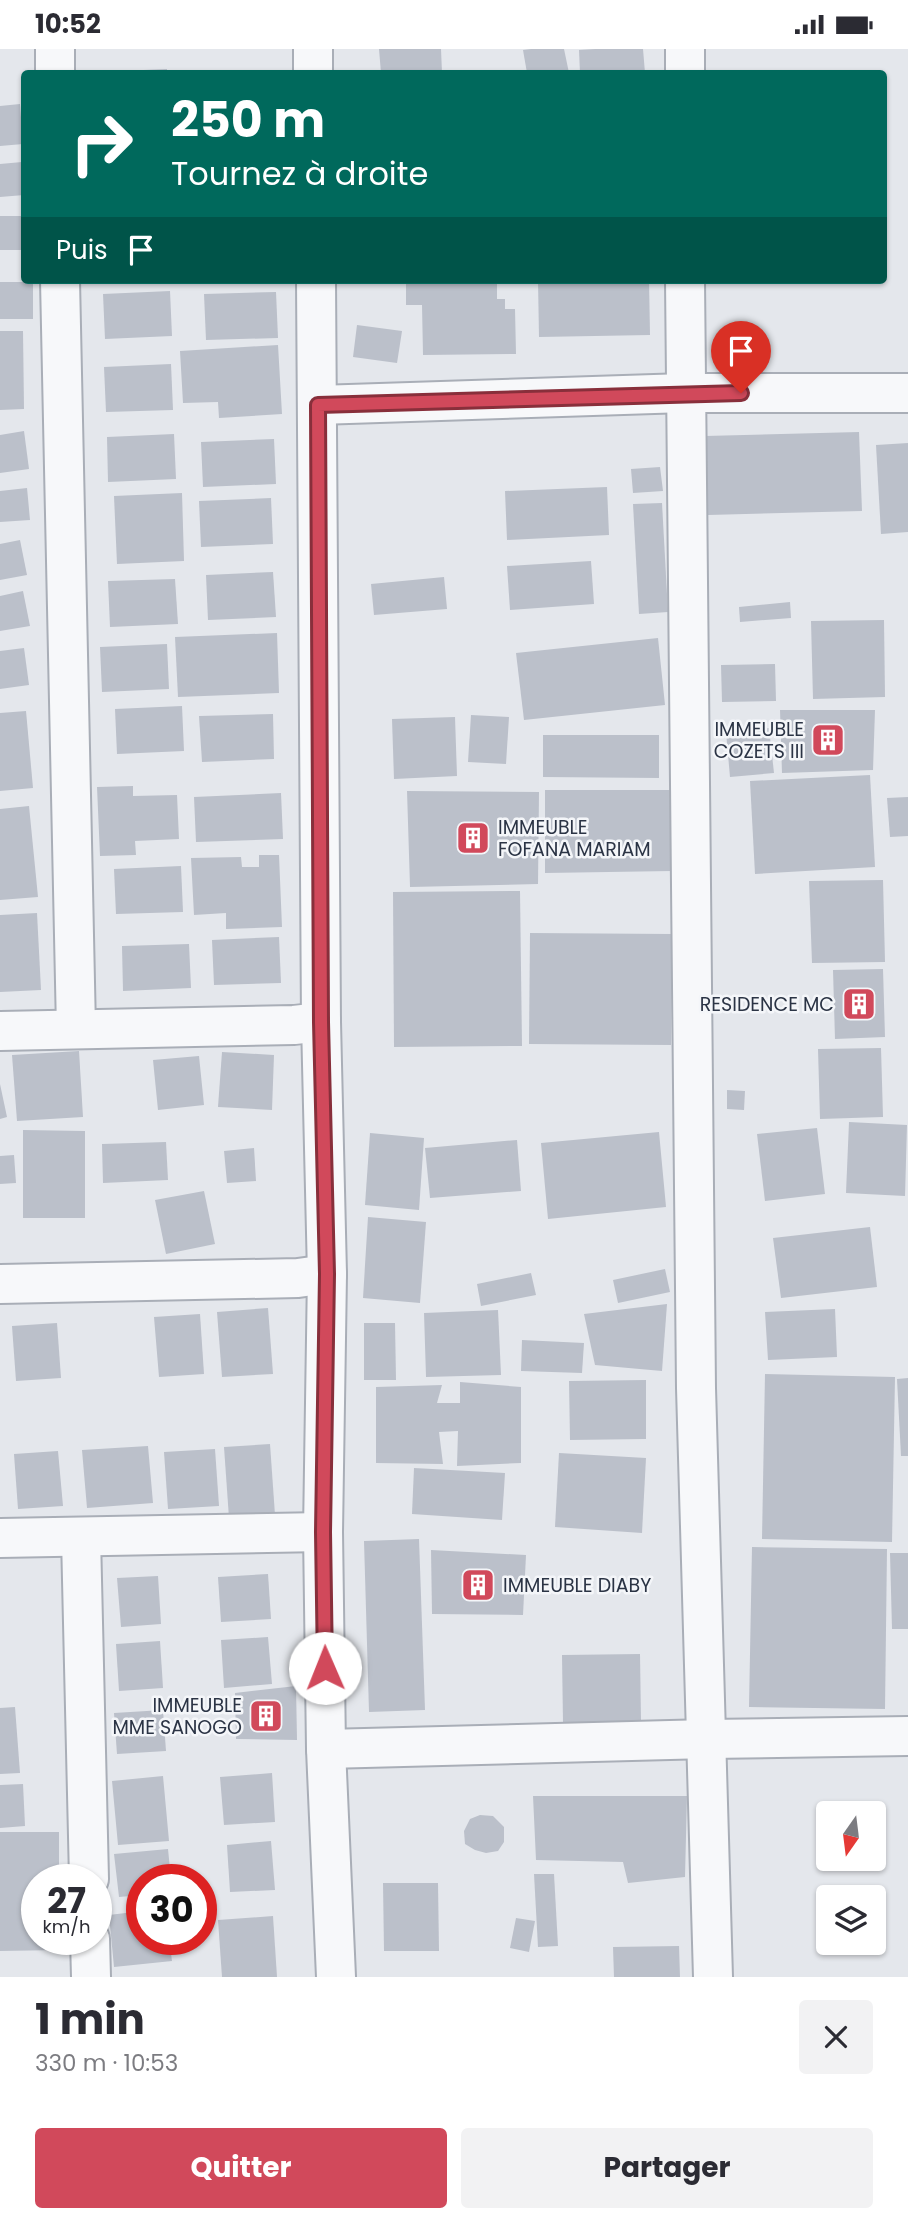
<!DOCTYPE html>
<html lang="fr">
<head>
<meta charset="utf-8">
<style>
	body { margin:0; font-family:Poppins,sans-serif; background:#f2f2f3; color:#2b2b33; height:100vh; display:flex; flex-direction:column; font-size:26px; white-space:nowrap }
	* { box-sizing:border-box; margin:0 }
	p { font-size:23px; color:#7c7c81 }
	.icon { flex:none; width:38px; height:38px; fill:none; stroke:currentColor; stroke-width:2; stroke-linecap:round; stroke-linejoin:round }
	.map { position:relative; height:1928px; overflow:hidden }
	.sheet { display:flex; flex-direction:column; background:#fff; flex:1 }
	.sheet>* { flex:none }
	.banner { position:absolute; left:21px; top:21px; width:866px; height:214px; border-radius:7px; box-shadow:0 2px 5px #0004; background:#00695c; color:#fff; overflow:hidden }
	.needle { width:46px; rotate:194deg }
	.fabs { position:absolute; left:816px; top:1752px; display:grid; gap:14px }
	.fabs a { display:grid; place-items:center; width:70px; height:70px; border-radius:7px; background:#fff; box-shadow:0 2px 5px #0004; font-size:35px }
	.speed { position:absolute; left:21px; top:1815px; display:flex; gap:14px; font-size:35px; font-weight:700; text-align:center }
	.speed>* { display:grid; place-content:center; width:91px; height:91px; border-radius:50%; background:#fff; box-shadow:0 2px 5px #0004; line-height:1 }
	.speed small { font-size:18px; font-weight:400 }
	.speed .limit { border:10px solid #d22; background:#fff; color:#111 }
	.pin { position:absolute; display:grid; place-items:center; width:60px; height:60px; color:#fff; margin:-72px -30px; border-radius:50% 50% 50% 0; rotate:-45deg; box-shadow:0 0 7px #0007 }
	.pin .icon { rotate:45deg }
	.me { position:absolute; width:77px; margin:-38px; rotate:359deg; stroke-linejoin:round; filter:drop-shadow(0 0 5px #0008) }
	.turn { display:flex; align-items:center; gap:24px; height:147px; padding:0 35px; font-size:32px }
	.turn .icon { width:91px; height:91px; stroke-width:2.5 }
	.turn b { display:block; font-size:49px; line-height:60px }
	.then { display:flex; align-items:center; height:66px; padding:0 35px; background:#0003; gap:14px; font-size:26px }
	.round { display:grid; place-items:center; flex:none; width:74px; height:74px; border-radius:7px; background:#f2f2f3 }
	.summary { display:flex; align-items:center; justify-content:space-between; height:119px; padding:0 35px }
	h1 { font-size:42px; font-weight:700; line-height:52px }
	.action { display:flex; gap:14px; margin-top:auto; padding:14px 35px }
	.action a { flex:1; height:80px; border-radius:7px; background:#d1495b; color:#fff; font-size:28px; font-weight:700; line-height:80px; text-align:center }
	.action a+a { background:#f2f2f3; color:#2b2b33 }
	.status { display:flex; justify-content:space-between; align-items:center; height:49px; padding:0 35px; background:#fff; direction:ltr }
	.status svg { height:19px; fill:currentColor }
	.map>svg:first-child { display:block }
	.building { fill:#bbc0ca }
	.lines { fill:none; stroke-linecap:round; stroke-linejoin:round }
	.minor-casing { stroke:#a9aeb7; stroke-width:42 }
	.minor { stroke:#f7f8fa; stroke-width:38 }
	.route-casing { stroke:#882f3b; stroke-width:18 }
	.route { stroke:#d1495b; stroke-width:12 }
	.labels { text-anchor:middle; stroke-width:5; stroke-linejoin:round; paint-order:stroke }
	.poi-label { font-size:19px; fill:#2b3445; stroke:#f4f6f9; text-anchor:end }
</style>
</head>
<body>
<div class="status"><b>10:52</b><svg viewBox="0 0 49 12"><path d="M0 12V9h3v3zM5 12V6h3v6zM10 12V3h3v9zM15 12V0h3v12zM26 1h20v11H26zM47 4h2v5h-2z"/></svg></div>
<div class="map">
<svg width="908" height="1928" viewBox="0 0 908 1928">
	<rect width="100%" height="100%" fill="#e4e7ec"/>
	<g class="building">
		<polygon points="379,0 441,0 442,24 381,24"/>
		<polygon points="531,0 564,0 569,24 527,24 523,1"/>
		<polygon points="595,0 643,0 645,24 580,24 579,1"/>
		<polygon points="167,20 167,24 120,24 120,22"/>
		<polygon points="20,55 23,95 0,97 0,57"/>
		<polygon points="22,113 24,146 0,148 0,115"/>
		<rect x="0" y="167" width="24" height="34"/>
		<polygon points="406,231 497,231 497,250 505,250 505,260 515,260 516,305 423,306 422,256 406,256"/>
		<polygon points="538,231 649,231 650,286 539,288"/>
		<rect x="0" y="233" width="33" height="37"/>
		<polygon points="170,242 172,287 105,290 103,245"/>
		<polygon points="276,243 278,289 206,291 204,245"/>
		<polygon points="357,276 402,282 397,314 353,308"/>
		<polygon points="0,282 23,282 24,360 0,361"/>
		<polygon points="278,296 282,365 219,369 218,353 183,354 180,302"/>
		<polygon points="171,315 173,361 106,363 104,318"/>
		<polygon points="24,382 29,420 0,424 0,386"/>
		<polygon points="859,383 862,462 708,466 705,387"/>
		<polygon points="174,385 176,430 108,433 107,388"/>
		<polygon points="274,390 276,435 203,438 201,393"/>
		<polygon points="908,394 908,483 881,485 876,396"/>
		<polygon points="660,418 663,442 633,444 631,420"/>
		<polygon points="607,438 609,486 507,491 505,442"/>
		<polygon points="27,439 30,471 0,473 0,442"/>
		<polygon points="182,444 184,512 117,515 114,447"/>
		<polygon points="271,449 273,495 201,498 199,452"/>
		<polygon points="662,454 668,563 639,565 633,455"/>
		<polygon points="20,491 27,526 0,531 0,495"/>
		<polygon points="591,512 594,555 510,561 507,517"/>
		<polygon points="273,523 276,568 208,571 206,526"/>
		<polygon points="444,528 447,560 374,566 371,535"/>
		<polygon points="175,530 178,575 110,578 108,532"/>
		<polygon points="23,542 30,577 0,582 0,547"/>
		<polygon points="790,553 791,569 740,573 739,558"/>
		<polygon points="884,571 885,648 813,650 811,572"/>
		<polygon points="277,584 279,644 178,648 175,588"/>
		<polygon points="658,589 665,656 524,671 516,604"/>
		<polygon points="167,595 169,640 102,643 100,598"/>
		<polygon points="24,599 29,636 0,640 0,602"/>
		<polygon points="775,615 776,652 722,653 721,616"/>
		<polygon points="182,657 184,702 117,705 115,660"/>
		<polygon points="780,661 875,661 873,721 782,724"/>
		<polygon points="26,662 33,739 0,742 0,664"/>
		<polygon points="273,665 274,710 202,713 199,667"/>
		<polygon points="471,666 509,668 506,715 468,713"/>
		<polygon points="455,668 457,727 394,730 392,670"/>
		<polygon points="769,679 774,724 730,728 726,683"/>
		<polygon points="543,686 659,686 659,729 543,728"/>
		<polygon points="870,726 875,818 755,825 750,732"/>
		<polygon points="133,737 133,747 177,746 179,790 135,792 136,806 100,807 97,738"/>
		<polygon points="545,741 672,741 672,822 545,824"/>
		<polygon points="407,742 539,743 538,835 410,838"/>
		<polygon points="281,744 283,790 196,793 194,748"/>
		<polygon points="908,748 908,787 890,788 887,749"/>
		<polygon points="29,757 38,848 0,851 0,760"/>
		<polygon points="259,806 279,806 282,878 226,880 226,864 194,866 191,809 241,808 242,818 259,818"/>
		<polygon points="181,817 183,863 116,865 114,820"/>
		<polygon points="883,831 885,913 812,914 809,832"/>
		<polygon points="520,842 522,997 394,998 393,843"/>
		<polygon points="37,864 41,941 0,943 0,866"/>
		<polygon points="530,884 672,885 671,996 529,995"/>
		<polygon points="279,888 281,934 214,936 212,891"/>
		<polygon points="189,895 191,939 123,942 122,897"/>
		<polygon points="883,920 885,988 835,990 833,921"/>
		<polygon points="881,999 883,1068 820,1070 818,1000"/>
		<polygon points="79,1002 83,1068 17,1072 12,1006"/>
		<polygon points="222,1003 274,1006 272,1061 218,1058"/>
		<polygon points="199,1007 204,1056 158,1061 153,1011"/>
		<polygon points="0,1035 7,1068 0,1070"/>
		<polygon points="727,1041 745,1042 744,1061 727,1060"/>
		<polygon points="849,1073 907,1076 905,1147 846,1144"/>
		<polygon points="817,1079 825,1145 765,1152 757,1085"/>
		<polygon points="23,1081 85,1082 85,1169 23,1169"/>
		<polygon points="659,1083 666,1158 548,1170 541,1094"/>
		<polygon points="370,1084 424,1089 419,1161 365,1156"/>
		<polygon points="517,1091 521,1142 430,1149 425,1099"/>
		<polygon points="166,1093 168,1131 103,1134 102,1095"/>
		<polygon points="254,1099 256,1132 227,1134 224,1102"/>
		<polygon points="14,1106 16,1134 0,1135 0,1107"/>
		<polygon points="204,1142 215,1195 166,1205 155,1151"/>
		<polygon points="368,1168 426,1173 420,1254 363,1249"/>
		<polygon points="870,1178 877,1238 781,1249 773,1189"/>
		<polygon points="665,1220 670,1243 618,1254 613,1231"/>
		<polygon points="531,1224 536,1246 481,1257 477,1235"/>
		<polygon points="667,1255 662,1322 595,1316 584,1265"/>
		<polygon points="268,1259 273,1325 222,1328 217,1263"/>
		<polygon points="835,1260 837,1308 768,1311 765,1263"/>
		<polygon points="498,1261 501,1326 426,1328 424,1264"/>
		<polygon points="200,1265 204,1325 159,1328 154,1268"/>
		<polygon points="57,1274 61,1329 16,1332 12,1277"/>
		<polygon points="364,1274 395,1274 396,1331 364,1331"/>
		<polygon points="522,1291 584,1294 582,1324 521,1322"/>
		<polygon points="765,1325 895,1328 892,1493 762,1490"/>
		<polygon points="908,1329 908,1407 901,1407 897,1330"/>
		<polygon points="646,1331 646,1390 570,1391 569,1332"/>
		<polygon points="460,1333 521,1338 521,1414 457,1417 458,1382 439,1383 443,1415 376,1414 376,1338 442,1336 437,1354 460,1354"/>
		<polygon points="270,1395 275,1466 229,1469 224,1398"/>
		<polygon points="148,1397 153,1454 87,1459 82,1401"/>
		<polygon points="215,1400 219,1457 168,1460 164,1403"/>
		<polygon points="58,1402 63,1457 18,1460 14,1405"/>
		<polygon points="559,1404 646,1409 642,1484 555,1478"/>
		<polygon points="414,1419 505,1424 502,1471 412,1465"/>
		<polygon points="419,1490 425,1661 369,1663 364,1492"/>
		<polygon points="752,1498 887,1500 885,1660 749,1658"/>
		<polygon points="431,1501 526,1506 523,1566 432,1565"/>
		<polygon points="890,1504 908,1504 908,1580 892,1580"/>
		<polygon points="268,1525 271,1570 221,1573 218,1528"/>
		<polygon points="158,1527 161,1575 121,1578 117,1529"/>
		<polygon points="268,1588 272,1635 224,1639 221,1591"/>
		<polygon points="160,1592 163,1639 119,1642 116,1595"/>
		<polygon points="640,1605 641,1673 563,1674 562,1606"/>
		<polygon points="296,1637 297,1691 236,1690 235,1644"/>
		<polygon points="15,1658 20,1724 0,1725 0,1659"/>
		<polygon points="163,1661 166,1702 117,1705 114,1664"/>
		<polygon points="272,1724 275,1773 224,1776 220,1728"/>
		<polygon points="163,1727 169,1792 118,1796 112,1732"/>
		<polygon points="23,1735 25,1777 0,1779 0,1736"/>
		<polygon points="533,1747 687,1747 685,1828 628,1834 623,1813 536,1811"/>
		<polygon points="480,1766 493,1767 504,1778 504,1793 498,1802 486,1804 475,1801 465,1795 464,1782 470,1770"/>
		<polygon points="0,1783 59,1783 59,1830 37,1830 37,1890 60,1890 61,1901 0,1902"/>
		<polygon points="271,1792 275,1841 230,1843 227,1796"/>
		<polygon points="168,1800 171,1830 142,1830 142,1846 119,1848 114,1805"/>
		<polygon points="534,1825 554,1825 558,1897 538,1898"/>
		<polygon points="383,1834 438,1834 439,1902 384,1902"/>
		<polygon points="142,1862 142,1890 169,1890 172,1912 114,1918 109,1866"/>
		<polygon points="273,1867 277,1928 222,1928 218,1871"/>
		<polygon points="516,1869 535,1872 529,1903 510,1899"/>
		<polygon points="679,1897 680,1928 614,1928 613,1898"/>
	</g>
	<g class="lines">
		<defs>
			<g id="minor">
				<polyline points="55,0 55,24"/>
				<polyline points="313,0 313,24"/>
				<polyline points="685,24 685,0"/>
				<polyline points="60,231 76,980"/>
				<polyline points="316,231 321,973 327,1225 323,1483 326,1700 336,1928"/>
				<polyline points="685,231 696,1339 713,1928"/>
				<polyline points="318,356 685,344 908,344"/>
				<polyline points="0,982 294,976 321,973"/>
				<polyline points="0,1235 298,1229 327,1225"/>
				<polyline points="81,1488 89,1830"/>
				<polyline points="0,1489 323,1483"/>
				<polyline points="326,1700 708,1690 908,1687"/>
				<polyline points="90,1890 91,1928"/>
			</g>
		</defs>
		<use href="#minor" class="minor-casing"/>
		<use href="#minor" class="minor"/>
	</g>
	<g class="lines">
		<defs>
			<polyline id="route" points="325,1619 323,1483 327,1225 321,973 318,356 741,344"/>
		</defs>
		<use href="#route" class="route-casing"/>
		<use href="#route" class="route"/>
	</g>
	<defs>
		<symbol id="building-square" viewBox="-11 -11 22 22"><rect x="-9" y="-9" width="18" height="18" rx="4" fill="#d1495b" stroke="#f4f6f9"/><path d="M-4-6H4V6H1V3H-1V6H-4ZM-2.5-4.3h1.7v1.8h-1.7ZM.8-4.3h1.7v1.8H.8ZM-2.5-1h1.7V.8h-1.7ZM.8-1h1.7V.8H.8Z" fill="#fff"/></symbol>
	</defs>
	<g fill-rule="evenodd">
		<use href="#building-square" x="809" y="672" width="38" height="38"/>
		<use href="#building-square" x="454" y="770" width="38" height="38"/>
		<use href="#building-square" x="840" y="936" width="38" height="38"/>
		<use href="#building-square" x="459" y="1517" width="38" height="38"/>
		<use href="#building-square" x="247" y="1648" width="38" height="38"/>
	</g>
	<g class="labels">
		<g class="poi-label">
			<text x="804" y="687">IMMEUBLE<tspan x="804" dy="22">COZETS III</tspan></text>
			<text x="498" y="785" text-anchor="start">IMMEUBLE<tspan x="498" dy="22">FOFANA MARIAM</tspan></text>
			<text x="834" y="962">RESIDENCE MC</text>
			<text x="503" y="1543" text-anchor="start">IMMEUBLE DIABY</text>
			<text x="242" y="1663">IMMEUBLE<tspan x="242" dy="22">MME SANOGO</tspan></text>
		</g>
	</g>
</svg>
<div class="fabs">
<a><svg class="needle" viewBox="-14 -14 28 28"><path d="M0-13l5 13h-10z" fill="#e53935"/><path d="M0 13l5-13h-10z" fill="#7c7c81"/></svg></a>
<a><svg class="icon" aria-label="layers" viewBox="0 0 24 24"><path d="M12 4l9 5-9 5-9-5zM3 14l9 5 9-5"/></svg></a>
</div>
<div class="speed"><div>27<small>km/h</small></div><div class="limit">30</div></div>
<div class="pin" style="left:741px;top:344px;background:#d93025"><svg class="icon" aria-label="arrive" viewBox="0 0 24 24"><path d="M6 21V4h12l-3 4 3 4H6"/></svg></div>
<svg class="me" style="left:325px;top:1619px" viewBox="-20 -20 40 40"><circle r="19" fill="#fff"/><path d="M0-13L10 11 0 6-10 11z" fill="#d1495b"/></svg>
<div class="banner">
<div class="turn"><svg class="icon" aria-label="right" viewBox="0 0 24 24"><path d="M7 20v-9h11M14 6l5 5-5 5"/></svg><div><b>250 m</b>Tournez à droite</div></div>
<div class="then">Puis<svg class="icon" aria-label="arrive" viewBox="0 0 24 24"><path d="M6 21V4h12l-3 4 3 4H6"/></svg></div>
</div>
</div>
<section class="sheet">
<div class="summary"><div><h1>1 min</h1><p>330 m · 10:53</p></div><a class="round"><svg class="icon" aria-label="close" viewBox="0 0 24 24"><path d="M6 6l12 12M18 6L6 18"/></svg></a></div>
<div class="action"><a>Quitter</a><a>Partager</a></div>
</section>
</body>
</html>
